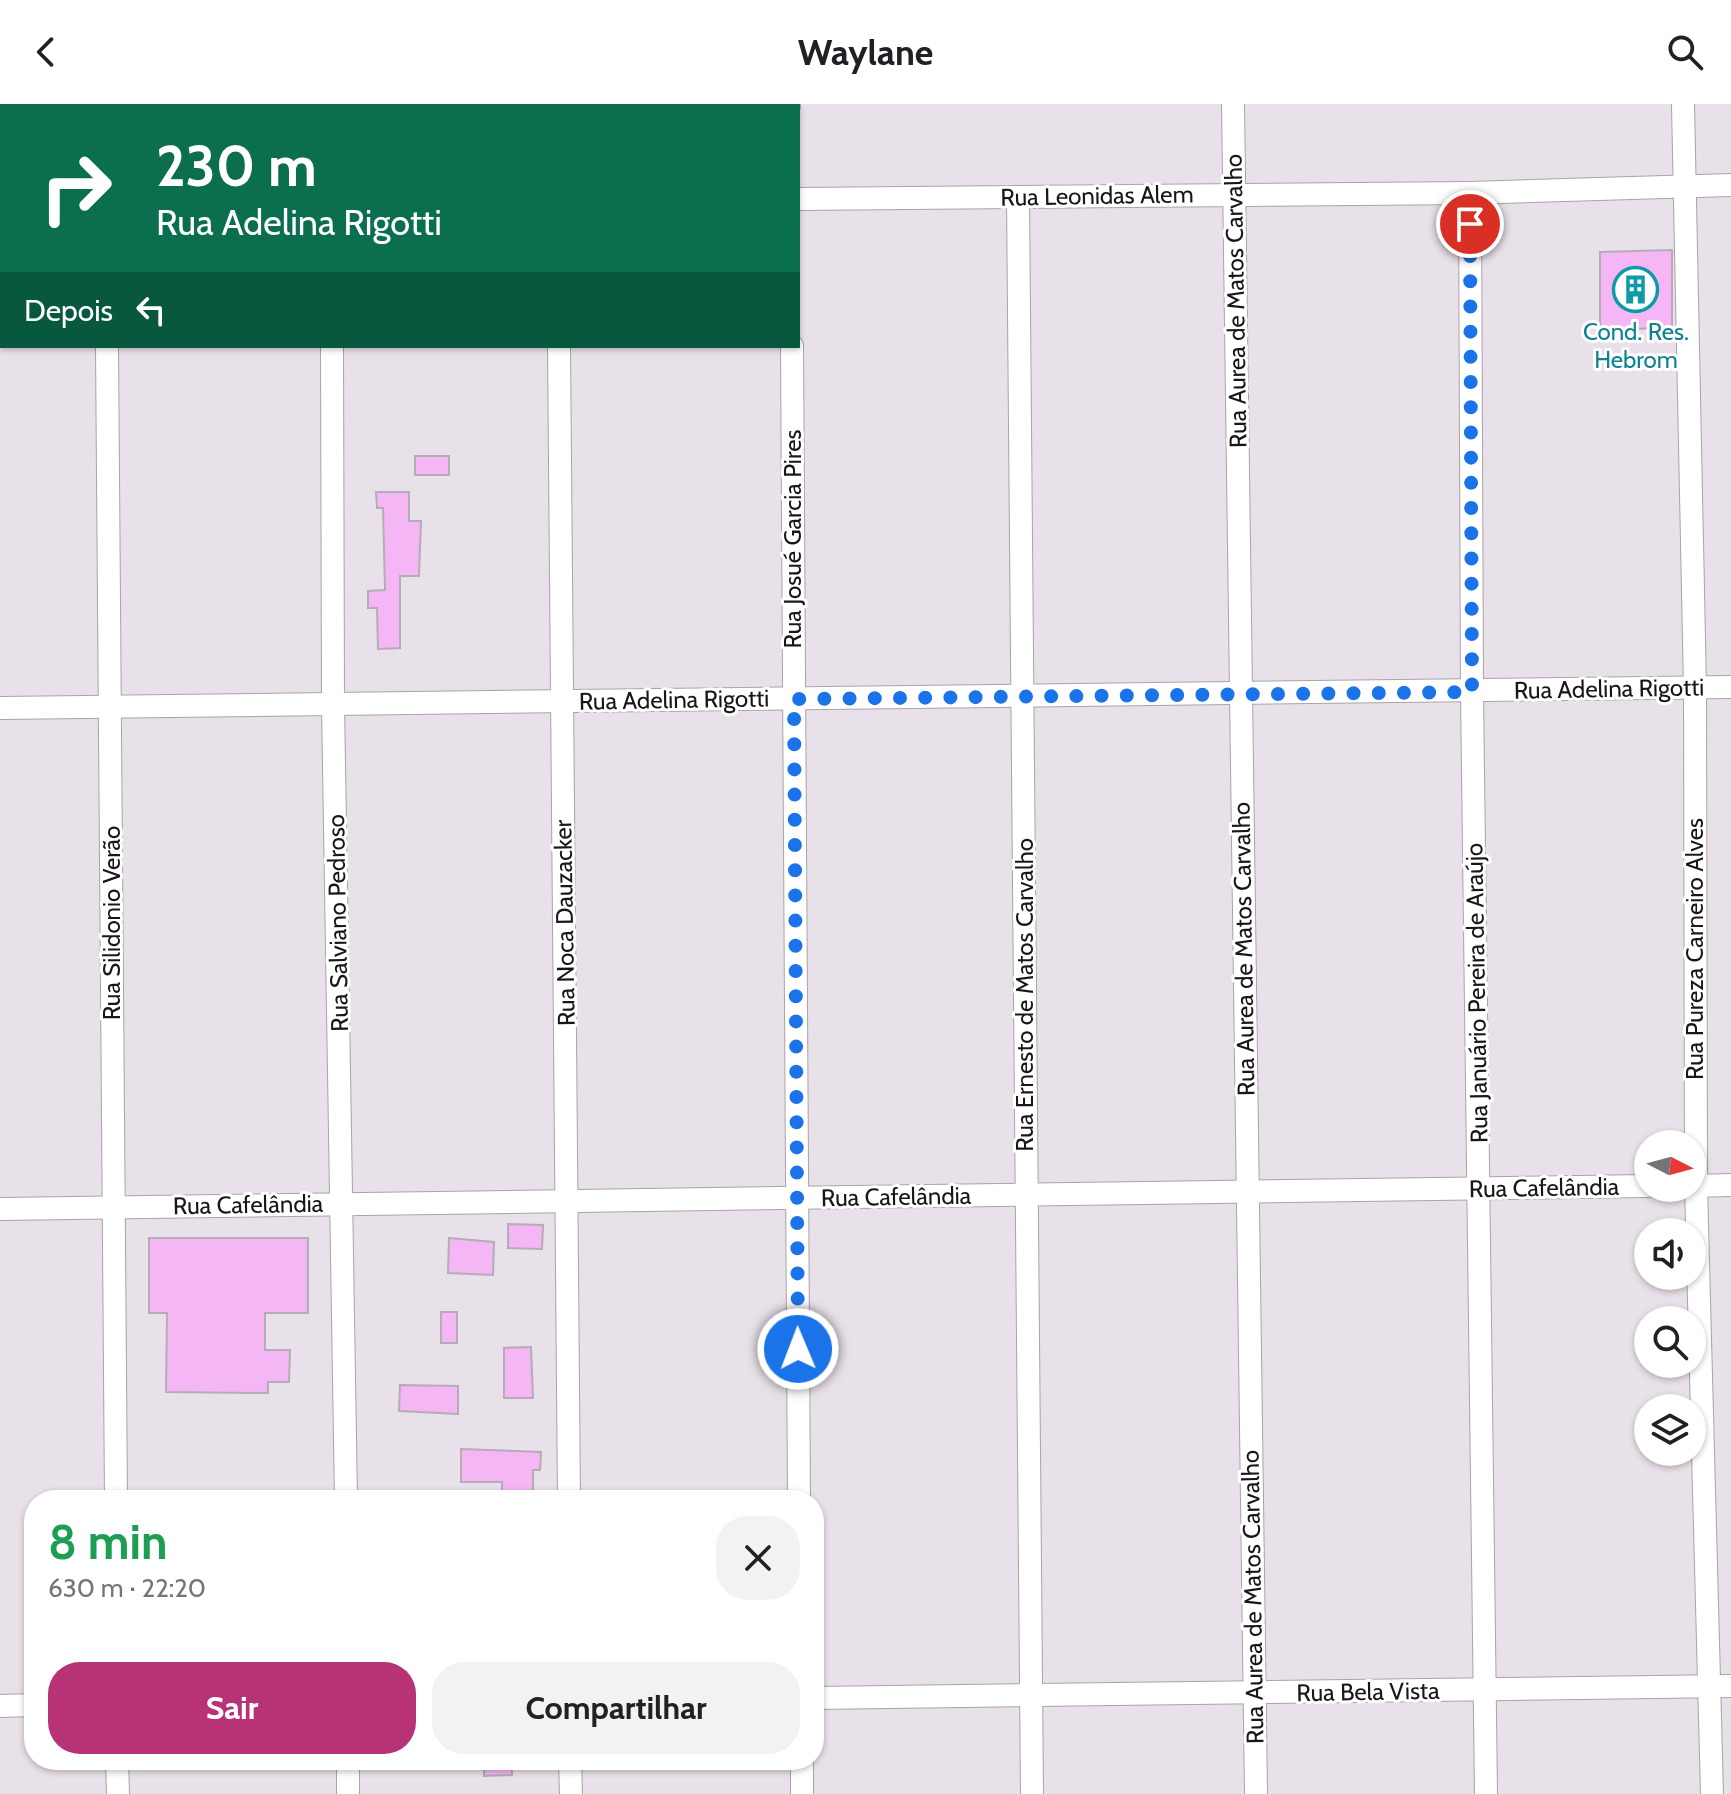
<!DOCTYPE html>
<html lang="pt">
<head>
<meta charset="utf-8">
<style>
	body { margin:0; font-family:Cabin,sans-serif; background:#f2f2f2; color:#202124; height:100vh; display:flex; flex-direction:column; font-size:30px; white-space:nowrap }
	* { box-sizing:border-box; margin:0 }
	p { font-size:26px; color:#757577 }
	.icon { flex:none; width:44px; height:44px; fill:none; stroke:currentColor; stroke-width:2; stroke-linecap:round; stroke-linejoin:round }
	.map { position:relative; flex:1; overflow:hidden }
	.side { position:absolute; left:24px; top:1386px; width:800px; height:280px; display:flex; flex-direction:column; background:#fff; border-radius:32px; box-shadow:0 2px 6px #0004 }
	.side>* { flex:none }
	.banner { position:absolute; left:0px; top:0px; width:800px; height:244px; box-shadow:0 2px 6px #0004; background:#0b6e4f; color:#fff; overflow:hidden }
	.needle { width:52px; rotate:96deg }
	.buttons { position:absolute; left:1634px; top:1026px; display:grid; gap:16px }
	.buttons a { display:grid; place-items:center; width:72px; height:72px; border-radius:50%; background:#fff; box-shadow:0 2px 6px #0004; font-size:40px }
	.pin { position:absolute; display:grid; place-items:center; width:68px; height:68px; color:#fff; margin:-34px; border:4px solid #fff; border-radius:50%; box-shadow:0 2px 8px #0007 }
	.me { position:absolute; width:88px; margin:-44px; rotate:359deg; stroke-linejoin:round; filter:drop-shadow(0 0 6px #0008) }
	.turn { display:flex; align-items:center; gap:28px; height:168px; padding:0 24px; font-size:36px }
	.turn .icon { width:104px; height:104px; stroke-width:2.5 }
	.turn b { display:block; font-size:56px; line-height:68px }
	.then { display:flex; align-items:center; height:76px; padding:0 24px; background:#0003; gap:16px; font-size:30px }
	.round { display:grid; place-items:center; flex:none; width:84px; height:84px; border-radius:32px; background:#f2f2f2 }
	.summary { display:flex; align-items:center; justify-content:space-between; height:136px; padding:0 24px }
	h1 { font-size:48px; font-weight:700; line-height:60px; color:#1e9e55 }
	.primary-button { display:flex; gap:16px; margin-top:auto; padding:16px 24px }
	.primary-button a { flex:1; height:92px; border-radius:32px; background:#b73277; color:#fff; font-size:32px; font-weight:700; line-height:92px; text-align:center }
	.primary-button a+a { background:#f2f2f2; color:#202124 }
	header { display:flex; justify-content:space-between; align-items:center; height:104px; padding:0 24px; background:#fff; font-size:36px; font-weight:700 }
	.map>svg:first-child { display:block }
	.building { fill:#f5b6f6; stroke:#b4adb4; stroke-width:2 }
	.lines { fill:none; stroke-linecap:round; stroke-linejoin:round }
	.street-casing { stroke:#aaa3aa; stroke-width:24 }
	.street { stroke:#fff; stroke-width:22 }
	.route { stroke:#1a73e8; stroke-width:14; stroke-dasharray:0 25.2 }
	.labels { text-anchor:middle; stroke-width:6; stroke-linejoin:round; paint-order:stroke }
	.street-label { font-size:24px; fill:#191619; stroke:#fff }
	.culture-label { font-size:24px; fill:#0d838f; stroke:#fff }
</style>
</head>
<body>
<header><svg class="icon" aria-label="back" viewBox="0 0 24 24"><path d="M15 5l-7 7 7 7"/></svg>Waylane<svg class="icon" aria-label="search" viewBox="0 0 24 24"><circle cx="10" cy="10" r="6"/><path d="M15 15l6 6"/></svg></header>
<div class="map">
<svg width="1731" height="1690" viewBox="0 0 1731 1690">
	<rect width="100%" height="100%" fill="#e9e1e9"/>
	<g class="building">
		<polygon points="1672,146 1672,223 1600,227 1600,148"/>
		<rect x="415" y="352" width="34" height="19"/>
		<polygon points="376,388 409,388 409,417 421,417 419,472 400,472 400,544 378,545 377,504 368,504 368,487 385,486 383,404 377,404"/>
		<polygon points="508,1120 543,1121 542,1145 508,1144"/>
		<polygon points="149,1134 308,1134 308,1209 265,1209 265,1246 290,1246 289,1278 268,1278 268,1289 166,1288 167,1209 149,1209"/>
		<polygon points="449,1134 494,1138 493,1171 448,1169"/>
		<rect x="441" y="1208" width="16" height="31"/>
		<polygon points="531,1243 533,1294 504,1294 504,1244"/>
		<polygon points="400,1281 458,1282 458,1310 399,1307"/>
		<polygon points="461,1345 541,1348 540,1366 533,1366 533,1396 502,1396 502,1378 461,1378"/>
		<polygon points="484,1656 512,1656 512,1671 484,1672"/>
	</g>
	<g class="lines">
		<defs>
			<g id="street">
				<polyline points="104,0 104,2"/>
				<polyline points="329,0 329,2"/>
				<polyline points="556,0 556,2"/>
				<polyline points="789,0 789,2"/>
				<polyline points="1233,0 1256,1690"/>
				<polyline points="1683,0 1695,584 1696,1082 1712,1690"/>
				<polyline points="1470,89 1472,588 1486,1690"/>
				<polyline points="1018,93 1032,1690"/>
				<polyline points="798,95 1470,89 1731,81"/>
				<polyline points="0,103 2,103"/>
				<polyline points="107,242 116,1396"/>
				<polyline points="332,242 333,600 346,1396"/>
				<polyline points="559,242 569,1396"/>
				<polyline points="792,242 799,1396"/>
				<polyline points="0,604 1731,583"/>
				<polyline points="1692,1082 1731,1081"/>
				<polyline points="0,1105 1648,1082"/>
				<polyline points="814,1594 1731,1582"/>
				<polyline points="0,1602 34,1601"/>
				<polyline points="117,1656 118,1690"/>
				<polyline points="348,1656 348,1690"/>
				<polyline points="570,1656 571,1690"/>
				<polyline points="802,1656 802,1690"/>
			</g>
		</defs>
		<use href="#street" class="street-casing"/>
		<use href="#street" class="street"/>
	</g>
	<g class="lines">
		<polyline class="route" points="798,1245 794,595 1472,588 1470,120"/>
	</g>
	<defs>
		<symbol id="building-ring" viewBox="-11 -11 22 22"><circle r="9.5" fill="#fff" stroke="#0f9aa8" stroke-width="1.5"/><path d="M-4-6H4V6H1V3H-1V6H-4ZM-2.5-4.3h1.7v1.8h-1.7ZM.8-4.3h1.7v1.8H.8ZM-2.5-1h1.7V.8h-1.7ZM.8-1h1.7V.8H.8Z" fill="#0f9aa8"/></symbol>
	</defs>
	<g fill-rule="evenodd">
		<use href="#building-ring" x="1610" y="160" width="51" height="51"/>
	</g>
	<g class="labels">
		<g class="street-label">
			<text transform="translate(1097 92) rotate(-1)" y="8">Rua Leonidas Alem</text>
			<text transform="translate(1236 197) rotate(-91)" y="8">Rua Aurea de Matos Carvalho</text>
			<text transform="translate(793 435) rotate(-90)" y="8">Rua Josué Garcia Pires</text>
			<text transform="translate(1609 585) rotate(-1)" y="8">Rua Adelina Rigotti</text>
			<text transform="translate(674 596) rotate(-1)" y="8">Rua Adelina Rigotti</text>
			<text transform="translate(112 819) rotate(-90)" y="8">Rua Silidonio Verão</text>
			<text transform="translate(338 819) rotate(-91)" y="8">Rua Salviano Pedroso</text>
			<text transform="translate(565 819) rotate(-91)" y="8">Rua Noca Dauzacker</text>
			<text transform="translate(1244 845) rotate(-91)" y="8">Rua Aurea de Matos Carvalho</text>
			<text transform="translate(1695 845) rotate(-90)" y="8">Rua Pureza Carneiro Alves</text>
			<text transform="translate(1477 889) rotate(-91)" y="8">Rua Januário Pereira de Araújo</text>
			<text transform="translate(1025 891) rotate(-90)" y="8">Rua Ernesto de Matos Carvalho</text>
			<text transform="translate(1544 1084) rotate(-1)" y="8">Rua Cafelândia</text>
			<text transform="translate(896 1093) rotate(-1)" y="8">Rua Cafelândia</text>
			<text transform="translate(248 1101) rotate(-1)" y="8">Rua Cafelândia</text>
			<text transform="translate(1253 1493) rotate(-91)" y="8">Rua Aurea de Matos Carvalho</text>
			<text transform="translate(1368 1588) rotate(-1)" y="8">Rua Bela Vista</text>
		</g>
		<g class="culture-label">
			<text x="1636" y="236">Cond. Res.<tspan x="1636" dy="28">Hebrom</tspan></text>
		</g>
	</g>
</svg>
<div class="buttons">
<a><svg class="needle" viewBox="-14 -14 28 28"><path d="M0-13l5 13h-10z" fill="#e53935"/><path d="M0 13l5-13h-10z" fill="#757577"/></svg></a>
<a><svg class="icon" aria-label="sound" viewBox="0 0 24 24"><path d="M4 9h4l5-4v14l-5-4H4zM17 9q2 3 0 6"/></svg></a>
<a><svg class="icon" aria-label="search" viewBox="0 0 24 24"><circle cx="10" cy="10" r="6"/><path d="M15 15l6 6"/></svg></a>
<a><svg class="icon" aria-label="layers" viewBox="0 0 24 24"><path d="M12 4l9 5-9 5-9-5zM3 14l9 5 9-5"/></svg></a>
</div>
<div class="pin" style="left:1470px;top:120px;background:#d93025"><svg class="icon" aria-label="arrive" viewBox="0 0 24 24"><path d="M6 21V4h12l-3 4 3 4H6"/></svg></div>
<svg class="me" style="left:798px;top:1245px" viewBox="-20 -20 40 40"><circle r="17" fill="#1a73e8" stroke="#fff" stroke-width="3"/><path d="M0-11L8 9 0 5-8 9z" fill="#fff"/></svg>
<div class="banner">
<div class="turn"><svg class="icon" aria-label="right" viewBox="0 0 24 24"><path d="M7 20v-9h11M14 6l5 5-5 5"/></svg><div><b>230 m</b>Rua Adelina Rigotti</div></div>
<div class="then">Depois<svg class="icon" aria-label="left" viewBox="0 0 24 24"><path d="M17 20v-9H6M10 6l-5 5 5 5"/></svg></div>
</div>
<section class="side">
<div class="summary"><div><h1>8 min</h1><p>630 m · 22:20</p></div><a class="round"><svg class="icon" aria-label="close" viewBox="0 0 24 24"><path d="M6 6l12 12M18 6L6 18"/></svg></a></div>
<div class="primary-button"><a>Sair</a><a>Compartilhar</a></div>
</section>
</div>
</body>
</html>
